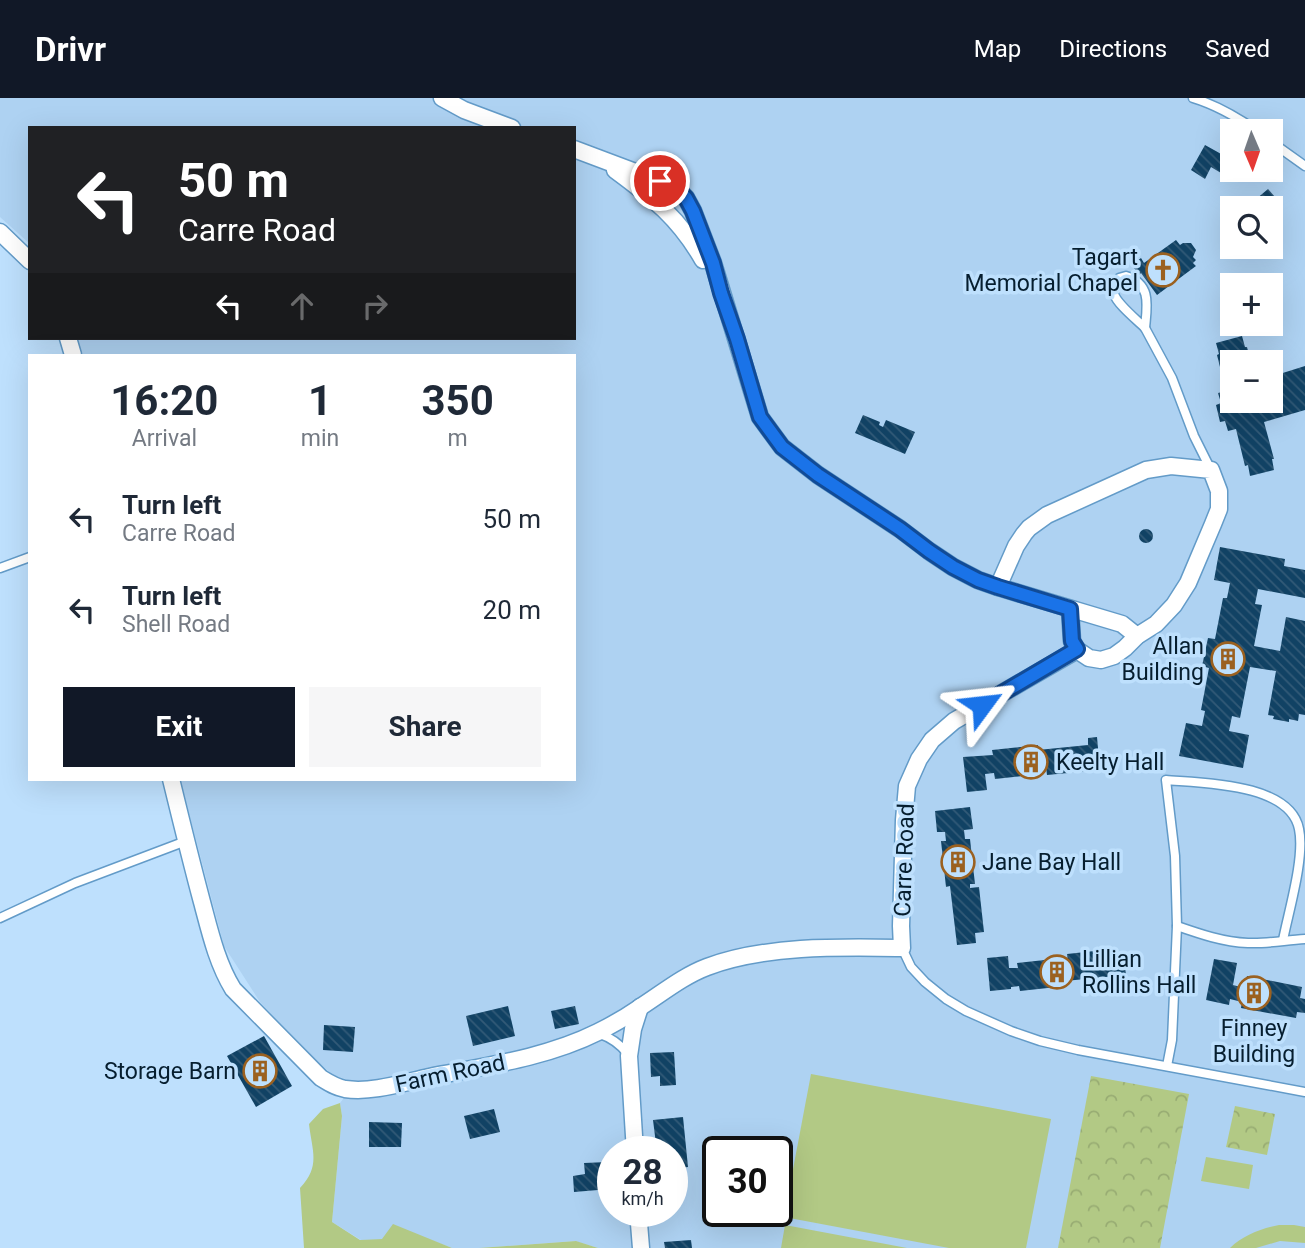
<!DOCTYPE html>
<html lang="en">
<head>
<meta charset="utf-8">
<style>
	body { margin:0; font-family:Roboto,sans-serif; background:#f6f6f7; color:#1f2937; height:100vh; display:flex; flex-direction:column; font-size:26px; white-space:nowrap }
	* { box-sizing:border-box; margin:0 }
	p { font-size:23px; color:#747a83 }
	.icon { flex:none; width:38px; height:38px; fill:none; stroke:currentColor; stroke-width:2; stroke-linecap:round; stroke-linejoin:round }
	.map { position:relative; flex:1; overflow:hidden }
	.details { position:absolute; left:28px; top:256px; width:548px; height:427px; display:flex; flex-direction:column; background:#fff; border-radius:0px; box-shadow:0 7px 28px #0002 }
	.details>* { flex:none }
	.banner { position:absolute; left:28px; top:28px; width:548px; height:214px; border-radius:0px; box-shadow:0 7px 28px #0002; background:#202124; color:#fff; overflow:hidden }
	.needle { width:46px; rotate:178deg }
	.tools { position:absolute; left:1220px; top:21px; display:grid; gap:14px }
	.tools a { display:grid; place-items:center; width:63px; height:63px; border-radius:0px; background:#fff; box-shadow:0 7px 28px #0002; font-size:35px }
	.speed { position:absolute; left:597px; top:1038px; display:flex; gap:14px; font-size:35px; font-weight:700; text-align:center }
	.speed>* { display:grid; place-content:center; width:91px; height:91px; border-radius:50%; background:#fff; box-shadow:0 7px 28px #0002; line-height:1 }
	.speed small { font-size:18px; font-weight:400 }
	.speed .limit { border:4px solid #111; border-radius:10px; background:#fff; color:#111 }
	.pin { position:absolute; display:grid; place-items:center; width:60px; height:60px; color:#fff; margin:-30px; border:4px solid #fff; border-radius:50%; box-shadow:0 2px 7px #0007 }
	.me { position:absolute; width:77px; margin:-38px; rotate:60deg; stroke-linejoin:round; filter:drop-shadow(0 0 5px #0008) }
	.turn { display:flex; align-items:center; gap:24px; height:147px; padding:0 35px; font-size:32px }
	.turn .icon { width:91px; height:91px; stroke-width:2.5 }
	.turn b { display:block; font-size:49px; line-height:60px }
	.lanes { display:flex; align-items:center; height:66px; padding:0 35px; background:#0003; justify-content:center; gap:35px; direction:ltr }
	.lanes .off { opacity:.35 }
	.eta { display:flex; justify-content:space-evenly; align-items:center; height:119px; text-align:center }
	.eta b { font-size:42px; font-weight:700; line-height:49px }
	.action { display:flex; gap:14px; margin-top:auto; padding:14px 35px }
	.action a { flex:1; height:80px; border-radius:0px; background:#111827; color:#fff; font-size:28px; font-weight:700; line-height:80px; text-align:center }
	.action a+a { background:#f6f6f7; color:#1f2937 }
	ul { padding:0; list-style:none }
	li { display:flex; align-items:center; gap:21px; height:91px; padding:0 35px }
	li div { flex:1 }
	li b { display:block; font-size:26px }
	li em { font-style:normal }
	header { display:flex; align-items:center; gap:42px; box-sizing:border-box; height:98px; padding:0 35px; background:#111827; color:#fff }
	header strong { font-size:33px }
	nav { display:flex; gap:38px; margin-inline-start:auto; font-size:24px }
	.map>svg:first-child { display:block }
	.built { fill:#aed2f2; fill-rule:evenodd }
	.grass { fill:#b2c985 }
	.park { fill:url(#park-crowns) }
	.building { fill:url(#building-back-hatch) }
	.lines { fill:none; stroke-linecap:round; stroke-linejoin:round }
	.lane-casing { stroke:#639bc8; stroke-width:11 }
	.street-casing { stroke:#639bc8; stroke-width:19 }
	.lane { stroke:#fff; stroke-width:8 }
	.street { stroke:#fff; stroke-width:16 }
	.route-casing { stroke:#114b97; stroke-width:18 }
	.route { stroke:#1a73e8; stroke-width:12 }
	.labels { text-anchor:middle; stroke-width:7; stroke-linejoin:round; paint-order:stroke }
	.poi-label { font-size:23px; fill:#061e2f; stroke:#bee0fd; text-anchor:end }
	.street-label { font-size:23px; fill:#061e2f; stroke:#bee0fd }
</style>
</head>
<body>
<header>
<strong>Drivr</strong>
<nav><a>Map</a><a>Directions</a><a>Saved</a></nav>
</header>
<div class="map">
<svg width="1305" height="1150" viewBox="0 0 1305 1150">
	<defs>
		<pattern id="park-crowns" width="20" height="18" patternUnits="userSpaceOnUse" patternTransform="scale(1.75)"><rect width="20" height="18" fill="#b2c985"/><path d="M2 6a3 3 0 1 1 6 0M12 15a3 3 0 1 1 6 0" fill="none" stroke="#98ac73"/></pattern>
		<pattern id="building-back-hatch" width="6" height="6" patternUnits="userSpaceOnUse" patternTransform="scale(1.75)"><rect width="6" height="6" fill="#114264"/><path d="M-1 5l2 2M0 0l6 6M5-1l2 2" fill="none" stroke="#325a77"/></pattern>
	</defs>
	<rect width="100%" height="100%" fill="#bee0fd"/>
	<path class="built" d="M 0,0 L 1305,0 L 1305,1150 L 598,1150 L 575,1143 L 479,1150 L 452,1150 L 428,1141 L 361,1142 L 332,1124 L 342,1018 L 340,1005 L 351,991 L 354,984 L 333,977 L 302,950 L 260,904 L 224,848 L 180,681 L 574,681 L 574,257 L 81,257 L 76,240 L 574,240 L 574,30 L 30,30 L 30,146 L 0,119 ZM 1232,33 L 1270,33 L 1270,72 L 1232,72 ZM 1232,110 L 1270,110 L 1270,149 L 1232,149 ZM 1232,187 L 1270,187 L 1270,226 L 1232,226 ZM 1232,264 L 1270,264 L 1270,303 L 1232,303 ZM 612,1054 L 672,1054 L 672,1113 L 612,1113 ZM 718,1054 L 777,1054 L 777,1113 L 718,1113 Z"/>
	<g class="grass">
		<polygon points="811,976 1051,1021 1026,1150 949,1150 784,1119"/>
		<path d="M 340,1005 L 342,1018 L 332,1124 L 360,1142 L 382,1141 L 393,1126 L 452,1150 L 304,1150 L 300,1090 C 321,1068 312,1053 309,1026 L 323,1011 Z"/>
		<polygon points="1206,1059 1253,1067 1249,1091 1201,1083"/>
		<polygon points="785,1127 907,1150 781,1150"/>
		<path d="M 1279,1127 L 1294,1127 L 1305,1129 L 1305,1145 L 1280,1143 L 1256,1150 L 1230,1150 C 1244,1137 1260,1131 1279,1127 Z"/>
		<polygon points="576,1143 598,1150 479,1150"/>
	</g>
	<g class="park">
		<polygon points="1091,978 1189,996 1160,1150 1058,1150"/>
		<polygon points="1235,1008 1275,1016 1267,1057 1226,1049"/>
	</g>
	<g class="building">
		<polygon points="1205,47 1232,62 1232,72 1236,72 1231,81 1211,69 1205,81 1191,72"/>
		<polygon points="1268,91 1282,107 1270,118 1270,110 1263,110 1255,102"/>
		<polygon points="1176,142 1180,147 1183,145 1191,145 1196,152 1193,159 1196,162 1193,165 1196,168 1157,197 1141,175 1139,177 1132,167 1141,160 1144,165"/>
		<polygon points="1242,238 1245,249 1247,249 1251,264 1232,264 1232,303 1270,303 1270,279 1305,268 1305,312 1264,324 1274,361 1272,361 1274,372 1250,378 1248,367 1245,368 1236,331 1228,333 1225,323 1220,324 1216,307 1221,305 1218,295 1226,293 1217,257 1219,256 1216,245"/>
		<polygon points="863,317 880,324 879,327 883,329 886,322 915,334 905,356 855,335"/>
		<circle cx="1146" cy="438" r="7"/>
		<polygon points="1220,449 1285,461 1284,468 1305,472 1305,500 1258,491 1255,506 1262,507 1254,548 1280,553 1286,519 1305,523 1305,617 1299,616 1298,623 1289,621 1289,624 1273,621 1274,618 1268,617 1276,573 1250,569 1240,620 1232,618 1229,633 1249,637 1243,670 1179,658 1186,625 1202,628 1205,613 1201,612 1209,570 1202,568 1208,540 1215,541 1223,500 1227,500 1230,485 1214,482"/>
		<polygon points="1097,639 1100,672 1047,677 1046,669 1040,670 1041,676 995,681 994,675 985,676 987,692 967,694 963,659 993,657 992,652 1038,647 1038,652 1088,647 1088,640"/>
		<polygon points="970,709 973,731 964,732 965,741 970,741 975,786 970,786 970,790 979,789 984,834 975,835 976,845 957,847 950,788 946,789 941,743 946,743 945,734 937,734 935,713"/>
		<polygon points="1113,851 1114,860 1124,859 1126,877 1065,883 1066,888 1020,893 1019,888 1011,889 1011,891 990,893 987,860 1008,858 1009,870 1018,870 1017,865 1063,860 1063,865 1068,864 1067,856"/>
		<polygon points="1214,861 1237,865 1233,887 1244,890 1247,878 1302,889 1300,900 1305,901 1305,915 1297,914 1296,920 1241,910 1242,904 1230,901 1229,907 1206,902"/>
		<polygon points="508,908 515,938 473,948 466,918"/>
		<polygon points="575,908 579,926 555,931 551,913"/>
		<polygon points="324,927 355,929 353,954 323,952"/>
		<polygon points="264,938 292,988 256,1009 227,958"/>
		<polygon points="674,954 676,987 660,988 660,978 651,979 650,955"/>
		<polygon points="494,1011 500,1034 470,1041 464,1018"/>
		<polygon points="683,1019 688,1069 672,1071 672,1054 657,1054 653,1022"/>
		<polygon points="369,1024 402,1025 401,1049 369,1049"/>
		<polygon points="608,1064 610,1091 574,1094 573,1078 585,1076 584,1065"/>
		<polygon points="691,1142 692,1150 665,1150 664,1144"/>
	</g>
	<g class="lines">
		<defs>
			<g id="lane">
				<path d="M 1193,0 C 1216,7 1237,19 1257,33"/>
				<polyline points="1270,43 1305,68"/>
				<path d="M 1126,178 C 1152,186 1147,208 1145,230 C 1137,222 1117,206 1114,196 C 1113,190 1116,185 1119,180 Z"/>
				<polyline points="1145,230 1172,280 1194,338 1211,372"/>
				<polyline points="0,470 30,459"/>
				<polyline points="0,820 75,785 186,743"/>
				<path d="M 1177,828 C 1200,836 1223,844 1248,845 C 1267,846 1286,842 1305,841"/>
				<polyline points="902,850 911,869 925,884 946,901 966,913 1011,933 1040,943 1078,952 1305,994"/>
				<path d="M 600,936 C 612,940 620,946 628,956"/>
				<path d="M 1167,968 L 1172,942 L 1177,828 L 1175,758 L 1166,682 C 1202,685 1290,685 1299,731 C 1305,759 1289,812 1283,842"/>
			</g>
			<g id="street">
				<polyline points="442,0 464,12 512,30"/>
				<polyline points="574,51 675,89 686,100 693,113 713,165 760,319 782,349 818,377 900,431 929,453 953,469 978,482 998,489 1122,526 1137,538"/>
				<path d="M 615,72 C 653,100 679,120 703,162"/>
				<polyline points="0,134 30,163"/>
				<polyline points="68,240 73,257"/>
				<polyline points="998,489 1016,448 1024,436 1029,430 1047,417 1146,372 1171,368 1211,372 1219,393 1219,411 1213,426 1188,485 1174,507 1156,526 1137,538 1125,550 1114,558 1101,562 1089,560 1077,552 1072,543 1070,511"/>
				<path d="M 171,681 C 181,722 191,763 202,804 C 210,834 217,865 233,891 L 321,980 C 329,985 335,989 345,991 C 372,995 402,985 429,979 C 485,968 546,960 598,934 C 612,927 626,919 639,910 C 661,896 683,878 707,869 C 765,847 842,849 902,850 L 901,828 L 904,722 L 907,688 L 919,661 L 932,642 L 954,623 L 1077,552"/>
				<polyline points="635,1054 629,958 633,931 640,909"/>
				<polyline points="638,1113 641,1150"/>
			</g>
		</defs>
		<use href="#lane" class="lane-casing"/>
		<use href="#street" class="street-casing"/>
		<use href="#lane" class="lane"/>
		<use href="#street" class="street"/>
	</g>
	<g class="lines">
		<defs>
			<polyline id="route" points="660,83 675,89 686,100 693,113 713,165 721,195 737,241 760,319 782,349 818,377 900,431 929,453 953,469 978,482 998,489 1070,511 1072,543 1077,551 982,607"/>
		</defs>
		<use href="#route" class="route-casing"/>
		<use href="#route" class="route"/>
	</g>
	<defs>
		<symbol id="church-ring" viewBox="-11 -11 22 22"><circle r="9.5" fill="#bee0fd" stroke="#9b6120" stroke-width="1.5"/><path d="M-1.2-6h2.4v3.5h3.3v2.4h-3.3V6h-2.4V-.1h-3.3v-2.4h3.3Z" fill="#9b6120"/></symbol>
		<symbol id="building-ring" viewBox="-11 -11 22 22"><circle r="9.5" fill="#bee0fd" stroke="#9b6120" stroke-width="1.5"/><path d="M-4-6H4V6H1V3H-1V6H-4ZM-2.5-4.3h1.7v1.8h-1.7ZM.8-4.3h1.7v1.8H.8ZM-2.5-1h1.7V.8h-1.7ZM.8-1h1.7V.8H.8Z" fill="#9b6120"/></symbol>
	</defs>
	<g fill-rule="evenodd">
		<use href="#church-ring" x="1144" y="153" width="38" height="38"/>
		<use href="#building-ring" x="1209" y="542" width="38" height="38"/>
		<use href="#building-ring" x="1012" y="645" width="38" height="38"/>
		<use href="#building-ring" x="939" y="745" width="38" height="38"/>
		<use href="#building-ring" x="1038" y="855" width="38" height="38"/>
		<use href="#building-ring" x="1235" y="876" width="38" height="38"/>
		<use href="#building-ring" x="241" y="954" width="38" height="38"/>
	</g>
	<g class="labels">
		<g class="poi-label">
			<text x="1138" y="167">Tagart<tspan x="1138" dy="26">Memorial Chapel</tspan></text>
			<text x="1204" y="556">Allan<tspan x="1204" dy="26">Building</tspan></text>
			<text x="1056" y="672" text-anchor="start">Keelty Hall</text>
			<text x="982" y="772" text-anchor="start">Jane Bay Hall</text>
			<text x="1082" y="869" text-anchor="start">Lillian<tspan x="1082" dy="26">Rollins Hall</tspan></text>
			<text x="1254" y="938" text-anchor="middle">Finney<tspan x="1254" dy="26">Building</tspan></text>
			<text x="236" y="981">Storage Barn</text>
		</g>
		<g class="street-label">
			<text transform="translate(904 762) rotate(-88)" y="8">Carre Road</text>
			<text transform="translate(450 975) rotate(-12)" y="8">Farm Road</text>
		</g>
	</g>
</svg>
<div class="tools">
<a><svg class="needle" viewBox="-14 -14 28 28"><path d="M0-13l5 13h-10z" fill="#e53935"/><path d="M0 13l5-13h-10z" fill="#747a83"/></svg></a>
<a><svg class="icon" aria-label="search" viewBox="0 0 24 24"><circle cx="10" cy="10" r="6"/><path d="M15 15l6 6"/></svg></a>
<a>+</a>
<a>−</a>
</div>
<div class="speed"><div>28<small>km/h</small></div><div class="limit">30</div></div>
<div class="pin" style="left:660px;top:83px;background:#d93025"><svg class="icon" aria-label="arrive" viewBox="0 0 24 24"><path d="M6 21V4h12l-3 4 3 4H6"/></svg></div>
<svg class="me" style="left:982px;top:607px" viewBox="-20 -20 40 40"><path d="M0-17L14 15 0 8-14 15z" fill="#1a73e8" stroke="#fff" stroke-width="4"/></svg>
<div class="banner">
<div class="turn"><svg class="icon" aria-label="left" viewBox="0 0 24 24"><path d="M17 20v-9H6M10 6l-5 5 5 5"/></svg><div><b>50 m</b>Carre Road</div></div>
<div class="lanes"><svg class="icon" aria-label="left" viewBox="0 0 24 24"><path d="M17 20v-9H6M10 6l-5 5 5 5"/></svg><svg class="icon off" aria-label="ahead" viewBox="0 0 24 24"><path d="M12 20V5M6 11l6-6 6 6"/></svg><svg class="icon off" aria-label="right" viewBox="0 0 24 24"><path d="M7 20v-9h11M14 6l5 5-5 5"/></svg></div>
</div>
<section class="details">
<div class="eta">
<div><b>16:20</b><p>Arrival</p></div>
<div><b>1</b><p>min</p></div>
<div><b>350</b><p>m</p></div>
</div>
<ul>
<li><svg class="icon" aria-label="left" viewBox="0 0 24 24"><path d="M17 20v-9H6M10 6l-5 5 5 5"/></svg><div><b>Turn left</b><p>Carre Road</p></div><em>50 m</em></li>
<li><svg class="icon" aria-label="left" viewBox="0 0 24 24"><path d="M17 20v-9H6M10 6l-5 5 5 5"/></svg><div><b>Turn left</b><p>Shell Road</p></div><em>20 m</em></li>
</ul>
<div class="action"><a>Exit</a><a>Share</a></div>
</section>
</div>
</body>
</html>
